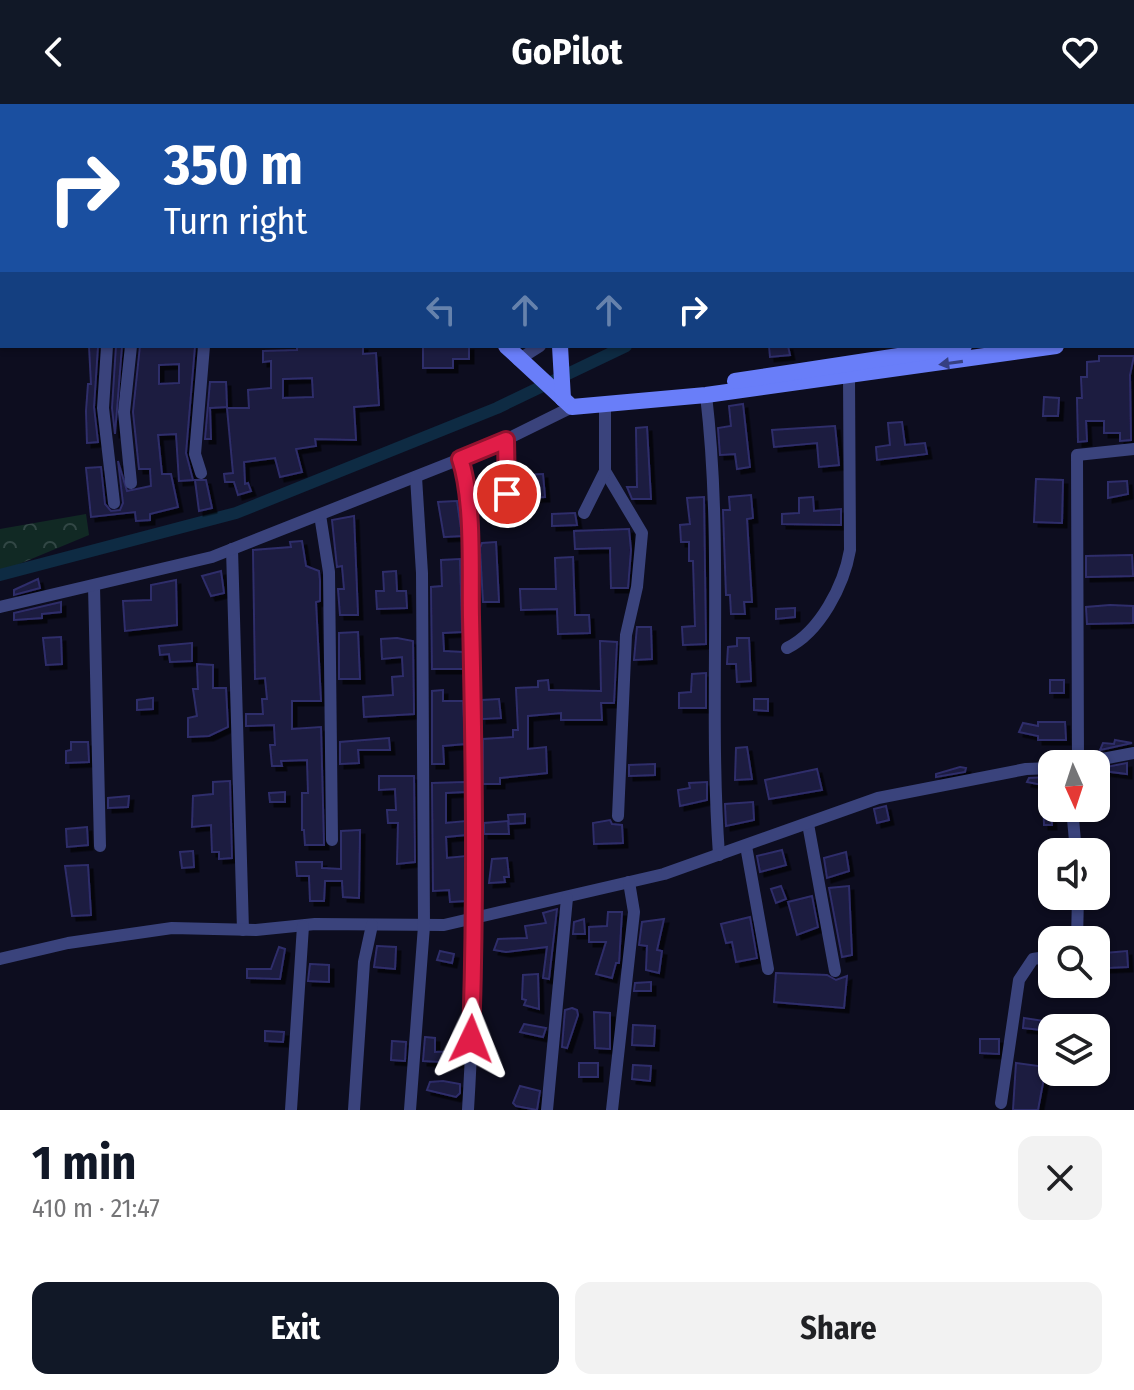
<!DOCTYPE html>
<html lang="en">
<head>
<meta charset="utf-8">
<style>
	body { margin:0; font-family:"Fira Sans Condensed",sans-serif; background:#f2f2f2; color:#202124; height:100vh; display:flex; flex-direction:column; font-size:30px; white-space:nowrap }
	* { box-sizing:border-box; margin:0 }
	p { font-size:26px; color:#757577 }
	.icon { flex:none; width:44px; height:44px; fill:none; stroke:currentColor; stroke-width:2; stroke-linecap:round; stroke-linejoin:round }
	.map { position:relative; height:1006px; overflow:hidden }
	.panel { display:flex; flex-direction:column; background:#fff; flex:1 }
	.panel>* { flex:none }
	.top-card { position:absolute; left:0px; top:0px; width:1134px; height:244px; box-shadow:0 2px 6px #0004; background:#1a4fa0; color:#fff; overflow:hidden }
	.needle { width:52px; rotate:177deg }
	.controls { position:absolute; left:1038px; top:646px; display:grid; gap:16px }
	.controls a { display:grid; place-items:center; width:72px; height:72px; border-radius:16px; background:#fff; box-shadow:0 2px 6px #0004; font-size:40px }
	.pin { position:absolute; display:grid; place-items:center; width:68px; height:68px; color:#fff; margin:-34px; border:4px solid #fff; border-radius:50%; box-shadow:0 2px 8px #0007 }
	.me { position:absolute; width:88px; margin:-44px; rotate:2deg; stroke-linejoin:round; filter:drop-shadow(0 0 6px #0008) }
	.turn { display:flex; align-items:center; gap:28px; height:168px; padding:0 32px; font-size:36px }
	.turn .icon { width:104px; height:104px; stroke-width:2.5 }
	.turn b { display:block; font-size:56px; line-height:68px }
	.lanes { display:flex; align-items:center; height:76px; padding:0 32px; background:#0003; justify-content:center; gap:40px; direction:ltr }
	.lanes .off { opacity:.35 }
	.round { display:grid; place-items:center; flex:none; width:84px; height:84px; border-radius:16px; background:#f2f2f2 }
	.summary { display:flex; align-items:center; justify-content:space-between; height:136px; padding:0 32px }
	h1 { font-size:48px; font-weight:700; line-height:60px; color:#111827 }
	.primary-button { display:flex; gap:16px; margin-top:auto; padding:16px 32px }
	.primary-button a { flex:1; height:92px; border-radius:16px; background:#111827; color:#fff; font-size:32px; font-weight:700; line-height:92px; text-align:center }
	.primary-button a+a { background:#f2f2f2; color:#202124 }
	header { display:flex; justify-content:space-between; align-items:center; height:104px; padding:0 32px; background:#111827; color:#fff; font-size:36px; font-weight:700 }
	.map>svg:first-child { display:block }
	.forest { fill:url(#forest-crowns) }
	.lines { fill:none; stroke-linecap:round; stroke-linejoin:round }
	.canal { stroke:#0e2b43; stroke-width:12 }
	.building { fill:#1b1a3f; stroke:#2f2d6a; stroke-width:2; fill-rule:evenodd; filter:url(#shadow) }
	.street { stroke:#3a437c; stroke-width:12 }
	.secondary { stroke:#697ef9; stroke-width:16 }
	.oneway { fill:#364081 }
	.route-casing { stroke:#92132f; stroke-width:20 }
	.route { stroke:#e11d48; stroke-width:14 }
</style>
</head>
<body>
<header><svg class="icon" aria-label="back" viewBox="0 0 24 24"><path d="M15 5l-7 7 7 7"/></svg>GoPilot<svg class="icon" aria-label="heart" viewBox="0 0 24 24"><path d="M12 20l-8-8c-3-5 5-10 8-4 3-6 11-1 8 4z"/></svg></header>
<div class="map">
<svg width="1134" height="1006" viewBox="0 0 1134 1006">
	<defs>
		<pattern id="forest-crowns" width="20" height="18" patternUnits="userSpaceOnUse" patternTransform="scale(2)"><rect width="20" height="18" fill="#112924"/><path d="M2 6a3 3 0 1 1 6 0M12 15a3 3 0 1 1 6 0" fill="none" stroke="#324745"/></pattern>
		<filter id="shadow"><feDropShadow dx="4.5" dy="4.5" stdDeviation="0" flood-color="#0009"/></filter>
	</defs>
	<rect width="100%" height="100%" fill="#0d0d1f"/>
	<polygon class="forest" points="86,410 89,431 0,468 0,425"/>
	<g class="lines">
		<g class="canal">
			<polyline points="1132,80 1134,80"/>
			<polyline points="0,471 236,409 497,304 626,242"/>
		</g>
	</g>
	<g class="building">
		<polygon points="89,242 98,242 94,303 98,338 87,339 86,307 88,280 91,280"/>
		<polygon points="116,242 122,242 115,330 112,304"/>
		<path d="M 140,242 L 195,242 L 186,349 L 193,376 L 179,377 L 176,330 L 158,331 L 162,370 L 171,370 L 178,403 L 150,410 L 150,416 L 136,417 L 135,408 L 91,413 L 86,364 L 101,363 L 105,400 L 111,407 L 120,406 L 123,399 L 118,357 L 127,387 L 151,382 L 150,365 L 139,365 L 133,308 ZM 179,260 L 179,279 L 159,280 L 159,261 Z"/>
		<path d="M 297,242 L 363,242 L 363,250 L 376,249 L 379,301 L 354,303 L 356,336 L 315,335 L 316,342 L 296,345 L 302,368 L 280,373 L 275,354 L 244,358 L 245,380 L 248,379 L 251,387 L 238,391 L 234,378 L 225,378 L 224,370 L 233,369 L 227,304 L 249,304 L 248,286 L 271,284 L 271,257 L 263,258 L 263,247 L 297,246 ZM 312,274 L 313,293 L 283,294 L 283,275 Z"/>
		<polygon points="423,242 469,242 469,255 453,255 453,264 423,264"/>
		<polygon points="769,242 788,242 790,251 770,253"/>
		<polygon points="1099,252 1134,252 1130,271 1131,336 1120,337 1120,329 1104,329 1104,317 1086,317 1087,337 1078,338 1077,294 1082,294 1081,273 1087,273 1087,258 1099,257"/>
		<polygon points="210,278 226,278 227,303 210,304 211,335 205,335"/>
		<polygon points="1044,293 1059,294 1058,312 1043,312"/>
		<polygon points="743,300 750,363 737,365 735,350 720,351 718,324 731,322 729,302"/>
		<polygon points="902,318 905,341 925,339 927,350 877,356 876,343 890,341 888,319"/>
		<polygon points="835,322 839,361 819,363 817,339 774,343 772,326"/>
		<polygon points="647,323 651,395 632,395 627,383 637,383 636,324"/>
		<polygon points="543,370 545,393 522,394 521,371"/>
		<polygon points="1036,375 1063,376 1062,419 1034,418"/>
		<polygon points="195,376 206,376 212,404 199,407"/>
		<polygon points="1127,377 1128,390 1108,394 1108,378"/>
		<polygon points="751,391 753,414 747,415 752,498 744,498 745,510 731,510 730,491 726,491 723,406 730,406 729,393"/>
		<polygon points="704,393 706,540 683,541 682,523 695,522 693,457 689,457 689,438 681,438 680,421 690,420 687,394"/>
		<polygon points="813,393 814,407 841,405 841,421 782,420 782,410 799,409 799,394"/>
		<circle cx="485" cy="404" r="8"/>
		<polygon points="457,397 462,432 444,433 438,398"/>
		<polygon points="575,409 577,421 552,422 552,410"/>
		<polygon points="354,412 358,511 340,511 338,485 344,485 342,462 337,463 332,416"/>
		<polygon points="629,425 631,446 628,484 611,484 610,444 575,445 574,427"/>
		<polygon points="302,437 306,462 319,467 320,477 320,497 316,498 321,597 292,597 292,625 321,623 324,741 305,741 304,726 302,726 302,689 308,689 307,656 281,657 282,662 272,662 270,641 275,641 274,621 246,622 246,610 263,610 262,595 267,595 265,574 255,575 253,446 291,443 290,438"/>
		<polygon points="496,438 499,498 483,498 480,444 482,439"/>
		<polygon points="1132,451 1133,472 1086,473 1086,452"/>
		<polygon points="573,453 575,511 589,511 590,529 558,530 557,505 521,506 520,485 556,485 555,454"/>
		<polygon points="460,455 462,528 443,529 444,547 463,548 463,565 432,565 431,483 442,482 441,456"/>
		<polygon points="221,467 224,489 211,492 202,472"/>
		<polygon points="396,467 397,487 406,487 407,504 377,505 376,487 384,487 383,468"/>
		<polygon points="38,475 40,484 14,491 14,486"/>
		<polygon points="176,476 177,521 125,527 123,497 151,496 151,481"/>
		<polygon points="61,498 61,508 42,510 42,514 14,516 14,509"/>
		<polygon points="1110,501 1133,502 1133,519 1087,520 1086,503"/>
		<polygon points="795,504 795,513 776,515 776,505"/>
		<polygon points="637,523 651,523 652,555 634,556"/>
		<polygon points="358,528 360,575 339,575 339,529"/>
		<polygon points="61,533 62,560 46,561 43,534"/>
		<polygon points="397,534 413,537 414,610 364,613 363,593 393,591 392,573 403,572 402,553 382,555 381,535"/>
		<polygon points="737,534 749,534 751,577 737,578 736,560 727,560 728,543 737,542"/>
		<polygon points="600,537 617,538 614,599 601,599 602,616 561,616 561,609 528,612 528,645 546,643 547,669 500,674 500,680 483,680 483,635 513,633 513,626 518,626 516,584 538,583 538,577 548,576 549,586 601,587"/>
		<polygon points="192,539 192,557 170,558 169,550 160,551 159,542"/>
		<polygon points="197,560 213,561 213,584 226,584 228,623 209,632 188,633 188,614 197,612 193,585 198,585"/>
		<polygon points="706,569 706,604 679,604 679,589 691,588 692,570"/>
		<rect x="1050" y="576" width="14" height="13"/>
		<polygon points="443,586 443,597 463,597 465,640 443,642 444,660 432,660 432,587"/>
		<polygon points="153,594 153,605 137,606 137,596"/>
		<polygon points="499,595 501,614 482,615 482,596"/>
		<polygon points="754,595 768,595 768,607 754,606"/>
		<polygon points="1038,618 1065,618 1066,636 1038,636 1038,632 1019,628 1023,619 1038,622"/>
		<polygon points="389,634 390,646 358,646 359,659 340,660 340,638"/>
		<polygon points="1115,636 1132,639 1100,646 1103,639 1114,640"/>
		<polygon points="71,638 88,638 89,658 66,659 66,647 71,646"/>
		<polygon points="747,643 752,675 735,676 736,644"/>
		<polygon points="1127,659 1127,670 1096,666 1096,665"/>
		<polygon points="655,660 655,671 629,672 629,661"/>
		<polygon points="960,663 966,664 965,668 936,673 936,670"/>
		<polygon points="817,665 822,686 769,695 765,676"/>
		<polygon points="379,672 414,672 415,758 397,760 398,719 388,719 387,706 396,706 395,685 379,686"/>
		<polygon points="1049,673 1052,721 1044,721 1043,681 1027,678 1029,674"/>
		<polygon points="230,677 232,754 219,755 219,748 212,748 211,721 192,723 193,692 213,690 213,678"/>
		<polygon points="465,678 465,688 446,689 446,719 466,717 466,731 446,733 447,754 466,752 466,797 450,798 449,786 433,787 432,679"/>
		<polygon points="707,678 707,696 680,702 678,686 690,684 689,679"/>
		<polygon points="285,688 285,698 270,698 269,689"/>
		<polygon points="129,692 128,703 108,704 108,694"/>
		<polygon points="753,698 754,716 726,722 725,700"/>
		<polygon points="886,702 889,716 877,719 874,705"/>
		<polygon points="525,710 525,719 509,720 508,711"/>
		<polygon points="610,716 612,720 622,721 623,739 594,740 593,719"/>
		<polygon points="508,717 509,730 484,730 484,719"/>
		<polygon points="87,723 88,741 67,743 66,725"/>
		<polygon points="360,726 359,794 343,793 342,777 325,777 324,797 310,797 309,772 297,772 296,758 322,758 322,764 341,765 341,727"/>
		<polygon points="782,746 786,761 760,768 757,752"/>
		<polygon points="193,747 194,763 182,764 180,748"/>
		<polygon points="846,748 849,767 827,774 824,754"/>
		<polygon points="507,754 509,773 504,773 505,778 489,779 492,755"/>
		<polygon points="88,761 91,811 72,812 65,762"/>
		<polygon points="781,782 786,795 776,799 771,785"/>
		<polygon points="849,782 852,851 842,853 829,784"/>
		<polygon points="812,792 818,823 797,831 788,798"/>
		<polygon points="557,805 549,875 543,874 547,843 506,848 494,846 498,835 527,834 525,822 546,819 543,809"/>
		<polygon points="608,808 622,808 619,859 616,859 612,874 596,870 606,838 589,838 589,823 607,822"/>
		<polygon points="750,813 757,854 736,858 732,838 726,839 721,820"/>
		<polygon points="584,815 585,830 573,830 574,818"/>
		<polygon points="664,815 657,846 662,847 659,869 646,866 647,842 639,841 642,818"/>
		<polygon points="377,842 396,843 395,865 374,863"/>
		<polygon points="279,843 285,845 280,875 247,874 247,865 271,865"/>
		<polygon points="440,847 454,850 452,859 437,856"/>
		<polygon points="1127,847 1128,863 1106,864 1105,849"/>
		<polygon points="310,860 329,861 329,878 308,877"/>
		<polygon points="776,869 827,871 836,876 847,872 844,904 774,898"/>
		<polygon points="538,870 539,905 524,901 526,896 522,895 523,871"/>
		<polygon points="651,878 651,887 634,887 635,879"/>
		<polygon points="572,904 577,906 578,911 567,944 562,943 565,906"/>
		<polygon points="594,908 610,909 610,945 595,944"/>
		<polygon points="1024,914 1044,917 1042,926 1023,924"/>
		<polygon points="524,920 546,924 543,933 520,928"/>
		<polygon points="633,921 655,922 654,942 632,941"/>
		<polygon points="265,927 284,928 283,938 265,937"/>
		<polygon points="425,933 435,934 435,948 462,947 461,959 423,957"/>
		<polygon points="980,935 999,935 999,950 980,949"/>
		<polygon points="392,937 406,938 405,957 391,956"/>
		<rect x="579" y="959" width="19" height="14"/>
		<polygon points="1016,959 1046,963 1038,1006 1013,1006"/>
		<polygon points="633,961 651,962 650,977 632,975"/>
		<polygon points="443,977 460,980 460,989 456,993 427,986 430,978"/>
		<polygon points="520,982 540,987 537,1006 516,1002 513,999"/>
	</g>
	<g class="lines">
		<g class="street">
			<polyline points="443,0 445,2"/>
			<polyline points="1092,0 1092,2"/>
			<polyline points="681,2 681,0"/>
			<polyline points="749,2 749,0"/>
			<polyline points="107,242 103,304 114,399"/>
			<polyline points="131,242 124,308 131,379"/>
			<polyline points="518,256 540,242"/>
			<path d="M 706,291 C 724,444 708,598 719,751"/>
			<polyline points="506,336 508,417"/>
			<path d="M 460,355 C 475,395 470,474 471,519 C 475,681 478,844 468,1006"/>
			<polyline points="605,367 642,429 637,483 626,531 618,712"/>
			<polyline points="201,369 195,350 204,242"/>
			<polyline points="584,409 605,367 605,301"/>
			<polyline points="320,411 329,468 332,736"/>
			<polyline points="232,445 243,826"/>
			<polyline points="94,482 100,742"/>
			<polyline points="0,503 212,453 493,342 572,303"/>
			<path d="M 787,544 C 820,528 844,481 850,446 L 849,273"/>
			<polyline points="1076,660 1134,649"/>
			<polyline points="1078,660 1077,351 1134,345"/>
			<polyline points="1072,704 1076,748"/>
			<polyline points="808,720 835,867"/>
			<polyline points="746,742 768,865"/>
			<polyline points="1077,836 1078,792"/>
			<polyline points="0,855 68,839 172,824 256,826 315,820 444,821 664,770 878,694 1026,665 1052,664"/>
			<polyline points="1001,999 1019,876 1033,855 1052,852"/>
			<polyline points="291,1006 303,822"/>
			<polyline points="354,1006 364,858 372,821"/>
			<polyline points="410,1006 424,822 422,469 416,373"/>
			<polyline points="547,1006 567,794"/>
			<polyline points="612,1006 634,808 629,778"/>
		</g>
		<g class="secondary">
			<polyline points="1042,0 1057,2"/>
			<polyline points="990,2 993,0"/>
			<polyline points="1132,35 1134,36"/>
			<polyline points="0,138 2,138"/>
			<polyline points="1132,221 1134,220"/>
			<polyline points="506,242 572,303 706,291 1056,242"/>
			<polyline points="560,242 563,295"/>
			<polyline points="735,277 964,242"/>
		</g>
	</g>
	<defs><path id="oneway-solid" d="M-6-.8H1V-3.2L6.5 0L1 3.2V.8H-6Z" transform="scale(2)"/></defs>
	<use class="oneway" href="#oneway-solid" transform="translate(951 259) rotate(172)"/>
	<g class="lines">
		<defs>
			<path id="route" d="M 471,935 C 476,794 474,654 471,513 C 470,470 474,395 460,355 L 506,336 L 507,390"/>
		</defs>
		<use href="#route" class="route-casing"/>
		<use href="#route" class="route"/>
	</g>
</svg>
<div class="controls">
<a><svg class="needle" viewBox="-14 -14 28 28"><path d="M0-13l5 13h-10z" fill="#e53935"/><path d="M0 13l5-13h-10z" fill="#757577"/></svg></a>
<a><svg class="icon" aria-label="sound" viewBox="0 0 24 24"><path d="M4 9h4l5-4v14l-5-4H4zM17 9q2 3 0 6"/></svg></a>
<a><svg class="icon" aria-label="search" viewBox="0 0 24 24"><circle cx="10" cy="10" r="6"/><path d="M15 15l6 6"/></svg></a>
<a><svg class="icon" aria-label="layers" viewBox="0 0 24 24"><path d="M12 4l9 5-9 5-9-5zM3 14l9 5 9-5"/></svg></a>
</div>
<div class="pin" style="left:507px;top:390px;background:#d93025"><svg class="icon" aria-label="arrive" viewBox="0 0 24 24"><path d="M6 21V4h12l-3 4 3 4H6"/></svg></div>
<svg class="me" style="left:471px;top:935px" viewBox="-20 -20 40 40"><path d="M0-17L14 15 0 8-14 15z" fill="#e11d48" stroke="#fff" stroke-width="4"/></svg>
<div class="top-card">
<div class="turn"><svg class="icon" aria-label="right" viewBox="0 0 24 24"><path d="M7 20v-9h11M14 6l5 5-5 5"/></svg><div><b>350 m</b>Turn right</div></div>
<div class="lanes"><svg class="icon off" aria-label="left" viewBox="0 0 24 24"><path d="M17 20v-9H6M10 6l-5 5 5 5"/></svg><svg class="icon off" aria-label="ahead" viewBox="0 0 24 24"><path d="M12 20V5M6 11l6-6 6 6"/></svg><svg class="icon off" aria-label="ahead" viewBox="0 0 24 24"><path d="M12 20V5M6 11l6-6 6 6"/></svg><svg class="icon" aria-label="right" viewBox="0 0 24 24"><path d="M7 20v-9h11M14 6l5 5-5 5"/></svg></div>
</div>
</div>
<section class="panel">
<div class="summary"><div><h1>1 min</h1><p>410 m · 21:47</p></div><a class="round"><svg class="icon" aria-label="close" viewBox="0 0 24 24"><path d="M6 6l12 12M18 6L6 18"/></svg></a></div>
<div class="primary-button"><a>Exit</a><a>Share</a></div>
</section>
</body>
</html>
